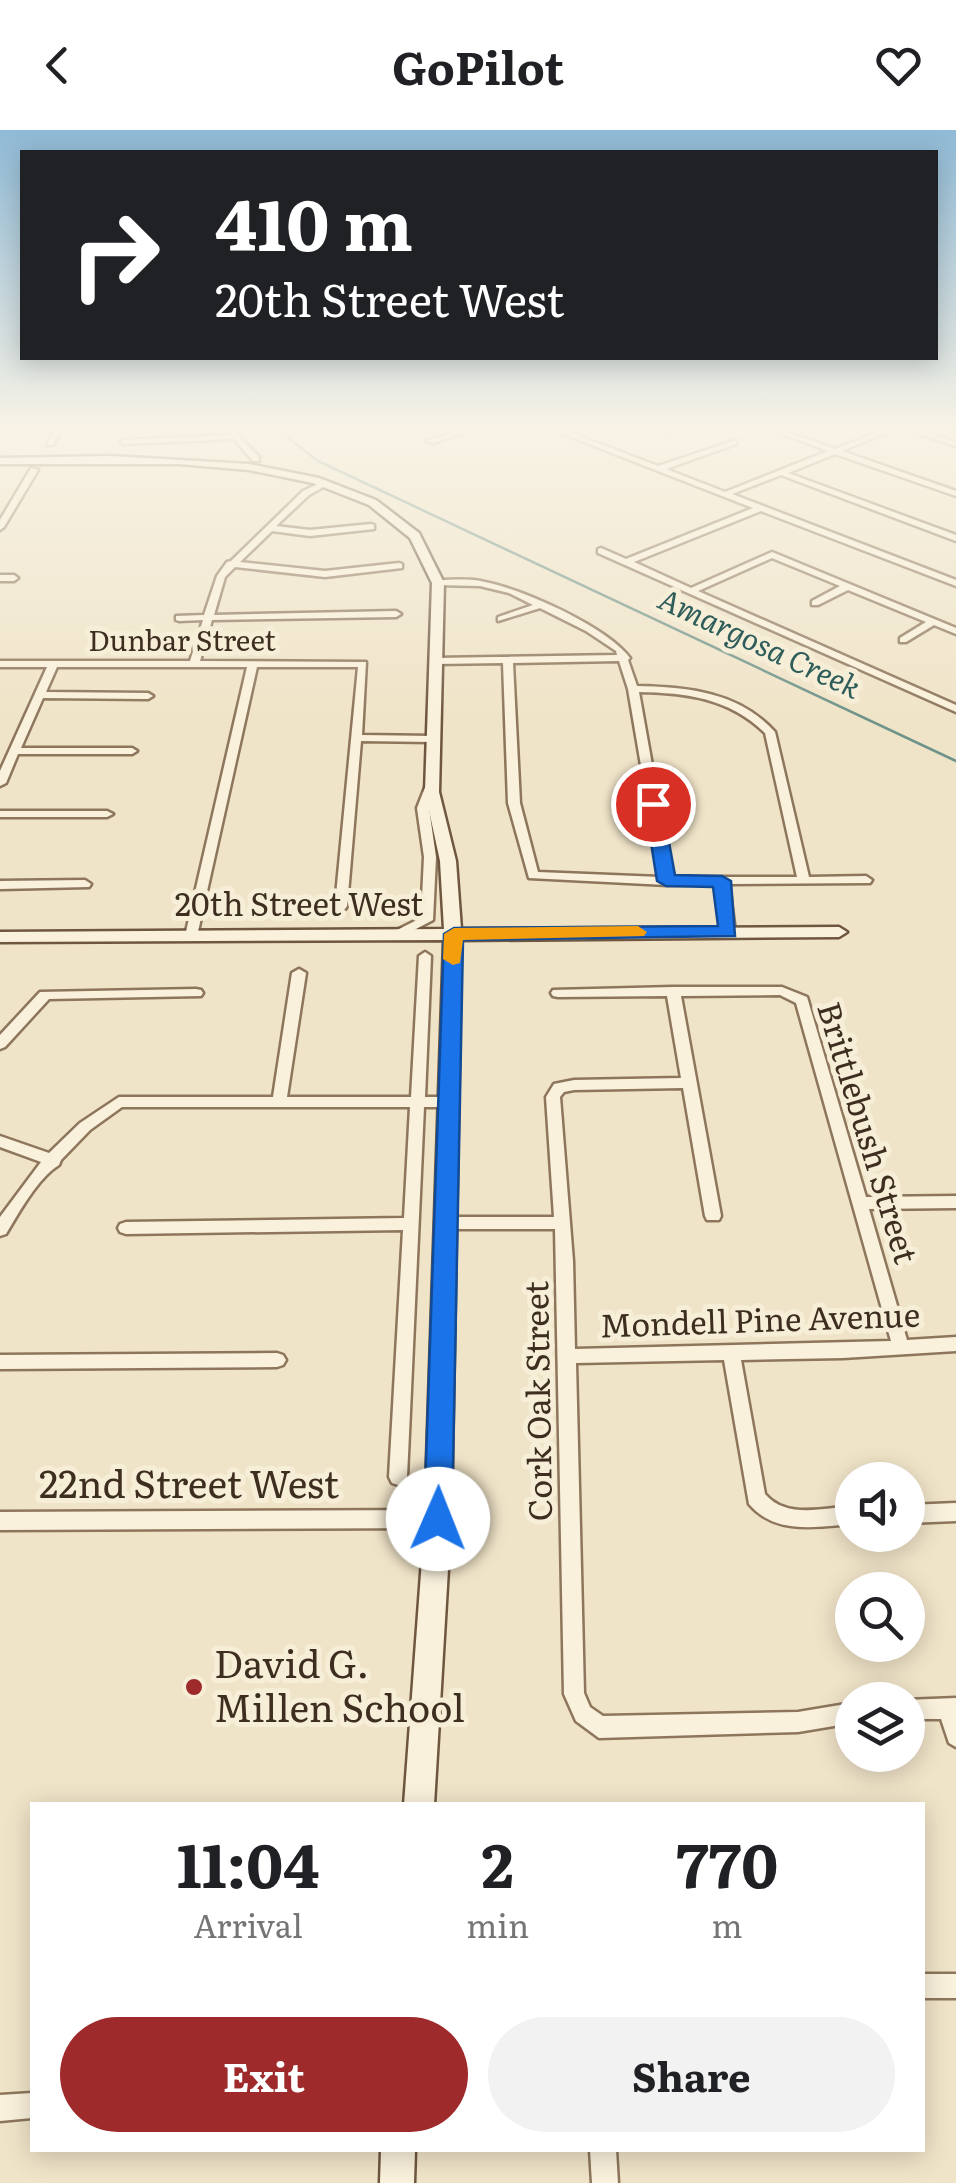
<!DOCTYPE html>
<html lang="en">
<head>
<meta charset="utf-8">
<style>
	body { margin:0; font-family:Literata,serif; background:#f2f2f2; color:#202124; height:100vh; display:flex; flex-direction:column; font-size:38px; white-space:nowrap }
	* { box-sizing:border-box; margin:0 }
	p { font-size:32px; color:#757577 }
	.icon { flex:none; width:55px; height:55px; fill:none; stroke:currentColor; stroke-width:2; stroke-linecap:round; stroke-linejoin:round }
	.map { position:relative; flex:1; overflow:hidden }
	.panel { position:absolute; left:30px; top:1672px; width:895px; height:350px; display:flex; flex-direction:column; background:#fff; border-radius:0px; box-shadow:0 5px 25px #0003 }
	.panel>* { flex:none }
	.top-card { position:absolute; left:20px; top:20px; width:918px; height:210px; border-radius:0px; box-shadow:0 5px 25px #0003; background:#202124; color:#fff; overflow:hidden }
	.tools { position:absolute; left:835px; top:1332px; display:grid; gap:20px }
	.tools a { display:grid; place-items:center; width:90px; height:90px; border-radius:50%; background:#fff; box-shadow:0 5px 25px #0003; font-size:50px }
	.pin { position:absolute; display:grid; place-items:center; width:85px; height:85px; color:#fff; margin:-42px; border:5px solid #fff; border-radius:50%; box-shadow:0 2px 10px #0007 }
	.me { position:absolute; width:110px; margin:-55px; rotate:1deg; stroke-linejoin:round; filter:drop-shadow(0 0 8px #0008) }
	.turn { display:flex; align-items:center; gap:35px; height:210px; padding:0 30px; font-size:45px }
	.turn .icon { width:130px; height:130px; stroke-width:2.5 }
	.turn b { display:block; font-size:70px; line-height:85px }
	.eta { display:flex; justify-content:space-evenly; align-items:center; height:170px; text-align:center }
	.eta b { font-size:60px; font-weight:700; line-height:70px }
	.cta { display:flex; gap:20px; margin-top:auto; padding:20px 30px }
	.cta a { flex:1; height:115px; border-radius:60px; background:#9e2a2b; color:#fff; font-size:40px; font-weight:700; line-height:115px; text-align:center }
	.cta a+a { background:#f2f2f2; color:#202124 }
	header { display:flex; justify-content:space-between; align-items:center; height:130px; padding:0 30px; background:#fff; font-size:45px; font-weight:700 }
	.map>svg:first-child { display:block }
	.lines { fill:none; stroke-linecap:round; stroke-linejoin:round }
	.stream { stroke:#6f938a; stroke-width:2.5 }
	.street-casing { stroke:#8d765c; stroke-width:5 }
	.secondary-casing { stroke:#6f573f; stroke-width:5 }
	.street { fill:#faf1dc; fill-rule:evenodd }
	.secondary { fill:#faf1dc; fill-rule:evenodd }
	.route { fill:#1a73e8; stroke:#114b97; stroke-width:2.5 }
	.slow { fill:#f59e0b }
	.poi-dot { fill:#9e2a2b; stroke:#f7eed8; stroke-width:4 }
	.labels { text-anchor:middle; stroke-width:10; stroke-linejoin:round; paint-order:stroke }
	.far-street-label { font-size:28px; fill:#3d2e20; stroke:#f7eed8 }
	.far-water-label { font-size:30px; font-style:italic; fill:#2f5d5a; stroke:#f7eed8 }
	.street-label { font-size:32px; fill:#3d2e20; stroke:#f7eed8 }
	.near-street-label { font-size:38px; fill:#3d2e20; stroke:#f7eed8 }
	.near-poi-label { font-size:38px; fill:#3d2e20; stroke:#f7eed8; text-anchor:start }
</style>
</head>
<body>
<header><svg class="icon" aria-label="back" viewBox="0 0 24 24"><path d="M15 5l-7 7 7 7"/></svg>GoPilot<svg class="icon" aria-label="heart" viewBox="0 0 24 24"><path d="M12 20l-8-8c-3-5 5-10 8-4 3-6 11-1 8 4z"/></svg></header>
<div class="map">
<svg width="956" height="2053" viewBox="0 0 956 2053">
	<rect width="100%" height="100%" fill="#f0e4c8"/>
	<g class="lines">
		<polyline class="stream" points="278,300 318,331 956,631"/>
		<defs>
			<g id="street">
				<polygon points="54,300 61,300 53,315 47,315"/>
				<polygon points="225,300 233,300 259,327 259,331 253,331 234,309 124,314 120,312 124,310 230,305"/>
				<polygon points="460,300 471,300 434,313 427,311"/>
				<polygon points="553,300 563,300 658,336 736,310 736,314 666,339 725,362 828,321 772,300 781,300 835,319 883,300 892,300 842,321 956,361 956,366 835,324 788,343 956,405 956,411 781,345 732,364 956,450 956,456 761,381 634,432 691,458 772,422 956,498 956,504 934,495 906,512 900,512 900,508 926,492 848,460 818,475 812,475 812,471 840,456 772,428 698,461 956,575 956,582 598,423 598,419 601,418 626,429 753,378"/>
				<polygon points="661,300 671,300 674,302 670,304"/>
				<polygon points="907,300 918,300 956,312 956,316"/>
				<polygon points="31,338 38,340 4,397 0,400 0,390"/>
				<polygon points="322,352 326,354 325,356 309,365 276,396 310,400 371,394 374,395 374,399 310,406 272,401 240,432 325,441 399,433 402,434 402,438 325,447 235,437 225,447 214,485 396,481 401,484 396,487 212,490 200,531 366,532 362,605 433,606 438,609 433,612 361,611 347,776 345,779 337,779 335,776 358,537 257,537 197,806 191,810 187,809 185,806 247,537 57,537 46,562 148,563 153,566 148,569 43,568 21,618 132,618 137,621 132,624 18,624 6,653 0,656 0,641 47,537 0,537 0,531 190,531 203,490 179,491 176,490 176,486 204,485 217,446 227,432 231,431 303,361"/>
				<polygon points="0,445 14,445 18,448 14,451 0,451"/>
				<path d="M 438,450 C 453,450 470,448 485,452 C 525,460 607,497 630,528 L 628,530 L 637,556 C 688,557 739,562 775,602 L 809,747 L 866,746 L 872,750 L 870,753 L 729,754 L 735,802 L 729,806 L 723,802 L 716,754 L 667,755 L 529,748 L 508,673 L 503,533 L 436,534 L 431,531 L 436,528 L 617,525 L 616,521 L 586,501 L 540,478 L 498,491 L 498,487 L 533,475 L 509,463 L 480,456 L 435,455 L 435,451 ZM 619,531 L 628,559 L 660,747 L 538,742 L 520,673 L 513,533 ZM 639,562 C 687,563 729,568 765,603 L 797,747 L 672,747 Z"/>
				<polygon points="432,652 438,655 429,678 436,727 433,790 399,808 395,807 395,801 421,788 424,727 417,678 426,655"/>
				<polygon points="0,681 107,681 113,684 107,687 0,687"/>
				<polygon points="85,750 91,754 89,757 0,759 0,751"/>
				<path d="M 425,822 L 431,826 L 425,967 L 447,967 L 454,972 L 447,977 L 424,977 L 407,1347 L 404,1353 L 398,1355 L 392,1353 L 389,1347 L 403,1100 L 126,1104 L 120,1102 L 118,1098 L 120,1094 L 126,1092 L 404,1088 L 410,977 L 122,977 L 90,1000 L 61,1030 L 59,1035 C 37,1049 20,1081 6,1104 L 0,1106 L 0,1087 L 41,1032 L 0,1017 L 0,1006 L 49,1023 L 80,993 L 119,967 L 273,967 L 292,843 L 299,839 L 306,843 L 287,967 L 411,967 L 419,826 Z"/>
				<path d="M 673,857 L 782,857 L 807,867 L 866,1067 L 956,1066 L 956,1078 L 869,1079 L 907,1210 L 956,1207 L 956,1221 L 843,1228 L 741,1230 L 765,1364 C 786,1389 824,1378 852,1376 L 852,1394 C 817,1397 775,1405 749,1374 L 724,1230 L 576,1233 L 584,1563 L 590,1577 L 603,1586 L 798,1582 L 852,1573 L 852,1593 L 798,1602 L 599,1608 L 576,1591 L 564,1564 L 555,1099 L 445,1099 L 439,1097 L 437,1093 L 439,1089 L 445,1087 L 554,1087 L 546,967 L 554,954 L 574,950 L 681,948 L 667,866 L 558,867 L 553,866 L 551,863 L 553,860 ZM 780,865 L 796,873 L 891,1211 L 575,1219 L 573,1131 L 560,967 L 564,962 L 574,960 L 683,958 L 705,1086 L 707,1090 L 719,1090 L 721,1086 L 681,866 Z"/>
				<polygon points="196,859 201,860 203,863 201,866 49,869 5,917 0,919 0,905 40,862"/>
				<polygon points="277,1223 283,1225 286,1230 283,1235 277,1237 0,1239 0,1225"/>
				<polygon points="956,1373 956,1391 908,1393 908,1375"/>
				<polygon points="438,1380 445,1383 447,1389 445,1395 438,1398 0,1400 0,1382"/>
				<polygon points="956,1568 956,1617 949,1613 941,1589 908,1589 908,1570 905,1570"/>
				<rect x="922" y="1844" width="34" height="24"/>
				<polygon points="32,1963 32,1988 0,1991 0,1965"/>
				<polygon points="590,2020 616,2020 618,2053 592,2053"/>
			</g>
			<g id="secondary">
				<polygon points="111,326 249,334 319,348 376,370 419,403 444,453 439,662 456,731 461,799 839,797 847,802 839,807 461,810 451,1389 434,1675 404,1675 425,1389 444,810 0,812 0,802 444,799 440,731 425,662 432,453 410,408 369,375 313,353 249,340 179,334 0,334 0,328"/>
				<polygon points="381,2020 415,2020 414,2053 380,2053"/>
			</g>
		</defs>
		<use href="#street" class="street-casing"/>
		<use href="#secondary" class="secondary-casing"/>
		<use href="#street" class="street"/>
		<use href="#secondary" class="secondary"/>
	</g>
	<linearGradient id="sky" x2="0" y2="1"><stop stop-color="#8fbad6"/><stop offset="0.51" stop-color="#f8f3e6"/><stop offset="1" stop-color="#f8f3e6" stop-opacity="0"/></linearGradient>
	<rect width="956" height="587" fill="url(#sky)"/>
	<polygon class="route" points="653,669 662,674 675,745 722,746 731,751 735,806 463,810 452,1389 448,1399 438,1403 428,1399 424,1389 444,804 454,798 718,796 713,757 666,756 657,751 645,674"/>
	<polygon class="slow" points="638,796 647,802 644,806 463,810 460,833 453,835 443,829 444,804 454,798"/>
	<circle class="poi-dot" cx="194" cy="1557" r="10"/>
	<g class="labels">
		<g class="far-street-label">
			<text x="182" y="521">Dunbar Street</text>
		</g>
		<g class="far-water-label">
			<text transform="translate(759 514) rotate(25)" y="10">Amargosa Creek</text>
		</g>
		<g class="street-label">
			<text x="299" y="786">20th Street West</text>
			<text transform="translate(867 1003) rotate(73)" y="11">Brittlebush Street</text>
			<text transform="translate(760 1191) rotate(-2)" y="11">Mondell Pine Avenue</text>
			<text transform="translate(539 1271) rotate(-91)" y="11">Cork Oak Street</text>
		</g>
		<g class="near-street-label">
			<text x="189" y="1368">22nd Street West</text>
		</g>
		<g class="near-poi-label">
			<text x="214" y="1548">David G.<tspan x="214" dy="44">Millen School</tspan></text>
		</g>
	</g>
</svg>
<div class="tools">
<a><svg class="icon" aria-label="sound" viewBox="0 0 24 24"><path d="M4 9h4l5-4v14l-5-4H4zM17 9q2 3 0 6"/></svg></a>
<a><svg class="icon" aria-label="search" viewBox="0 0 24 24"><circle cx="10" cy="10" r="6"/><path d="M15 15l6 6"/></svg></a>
<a><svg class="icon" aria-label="layers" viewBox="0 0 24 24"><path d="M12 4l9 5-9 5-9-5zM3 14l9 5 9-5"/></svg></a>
</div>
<div class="pin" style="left:653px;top:674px;background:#d93025"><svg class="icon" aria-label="arrive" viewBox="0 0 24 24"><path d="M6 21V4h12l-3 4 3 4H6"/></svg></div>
<svg class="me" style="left:438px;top:1389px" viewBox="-20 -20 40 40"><circle r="19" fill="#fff"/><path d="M0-13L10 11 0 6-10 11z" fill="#1a73e8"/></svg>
<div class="top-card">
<div class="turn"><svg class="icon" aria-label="right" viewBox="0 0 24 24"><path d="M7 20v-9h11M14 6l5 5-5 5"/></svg><div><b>410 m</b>20th Street West</div></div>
</div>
<section class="panel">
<div class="eta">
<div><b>11:04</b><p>Arrival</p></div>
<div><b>2</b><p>min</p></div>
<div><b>770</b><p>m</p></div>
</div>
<div class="cta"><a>Exit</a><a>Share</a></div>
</section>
</div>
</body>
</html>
